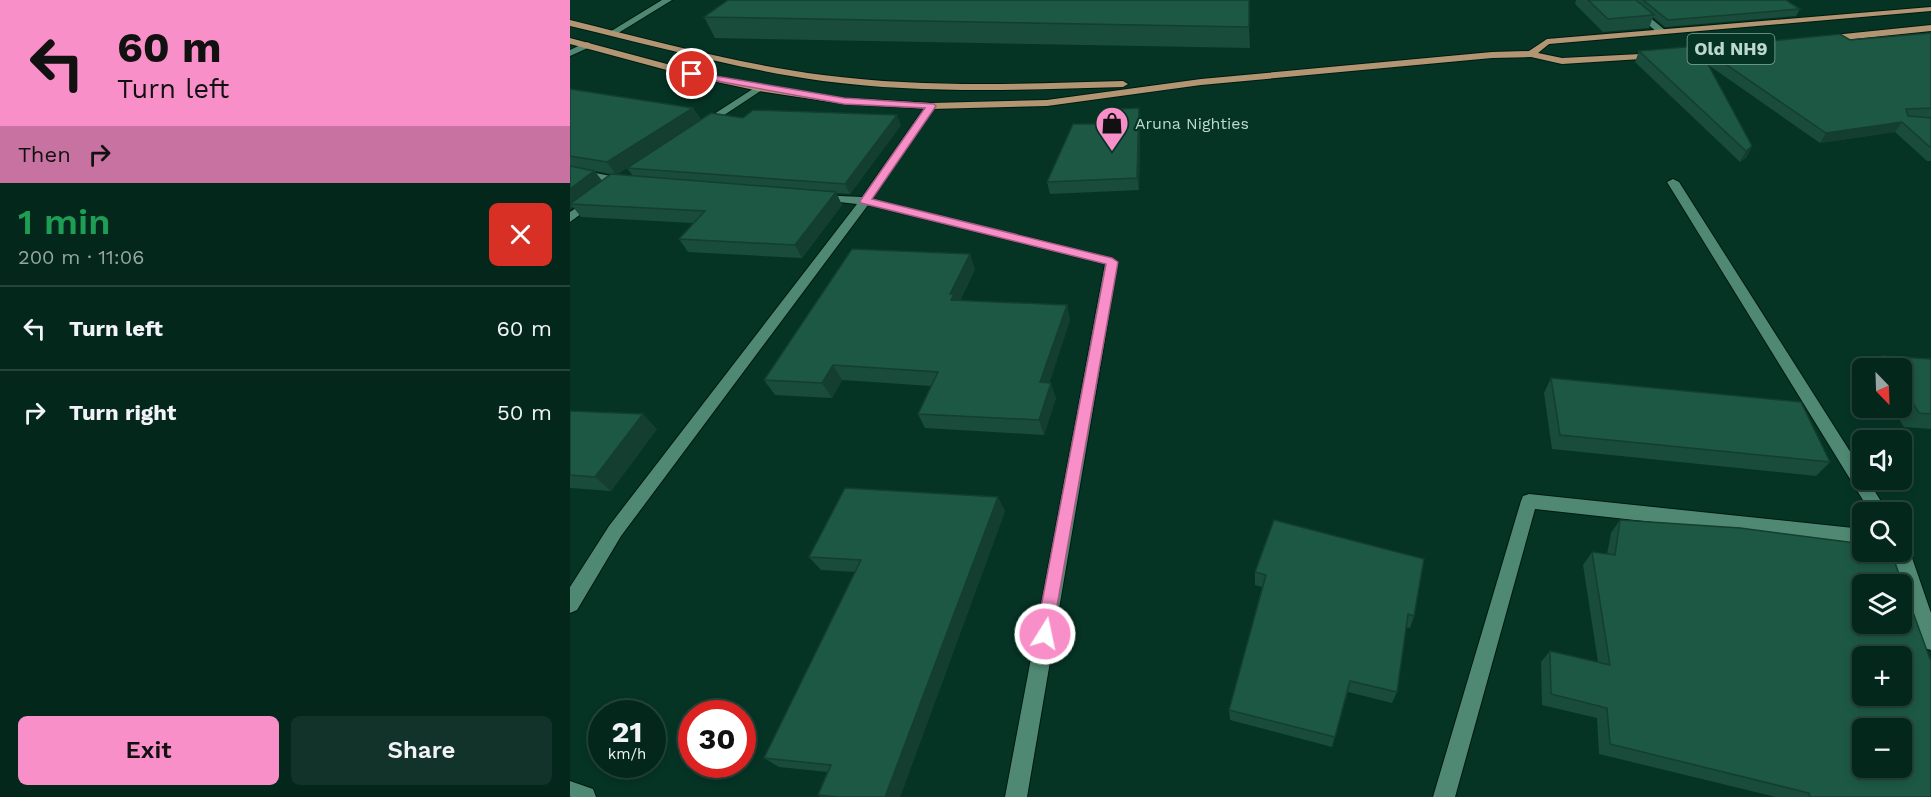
<!DOCTYPE html>
<html lang="en">
<head>
<meta charset="utf-8">
<style>
	body { margin:0; font-family:"Work Sans",sans-serif; background:#123329; color:#f1f3f6; height:100vh; display:flex; flex-direction:column; font-size:22px; white-space:nowrap }
	* { box-sizing:border-box; margin:0 }
	p { font-size:20px; color:#97a5a3 }
	.icon { flex:none; width:33px; height:33px; fill:none; stroke:currentColor; stroke-width:2; stroke-linecap:round; stroke-linejoin:round }
	.map { position:relative; flex:1; overflow:hidden }
	.sheet { display:flex; flex-direction:column; background:#04271c; width:570px }
	.sheet>* { flex:none }
	.top-card { background:#f98fc9; color:#111; overflow:hidden }
	.needle { width:39px; rotate:157deg }
	.fabs { position:absolute; left:1282px; top:358px; display:grid; gap:12px }
	.fabs a { display:grid; place-items:center; width:60px; height:60px; border-radius:9px; background:#04271c; box-shadow:0 3px 9px #0003,0 0 0 2px #25443b; font-size:30px }
	.speed { position:absolute; left:18px; top:700px; display:flex; gap:12px; font-size:30px; font-weight:700; text-align:center }
	.speed>* { display:grid; place-content:center; width:78px; height:78px; border-radius:50%; background:#04271c; box-shadow:0 3px 9px #0003,0 0 0 2px #25443b; line-height:1 }
	.speed small { font-size:15px; font-weight:400 }
	.speed .limit { border:9px solid #d22; background:#fff; color:#111 }
	.pin { position:absolute; display:grid; place-items:center; width:51px; height:51px; color:#fff; margin:-26px; border:3px solid #fff; border-radius:50%; box-shadow:0 2px 6px #0007 }
	.me { position:absolute; width:66px; margin:-33px; rotate:10deg; stroke-linejoin:round; filter:drop-shadow(0 0 4px #0008) }
	.turn { display:flex; align-items:center; gap:21px; height:126px; padding:0 18px; font-size:27px }
	.turn .icon { width:78px; height:78px; stroke-width:2.5 }
	.turn b { display:block; font-size:42px; line-height:51px }
	.then { display:flex; align-items:center; height:57px; padding:0 18px; background:#0003; gap:12px; font-size:22px }
	.round { display:grid; place-items:center; flex:none; width:63px; height:63px; border-radius:9px; background:#123329 }
	.summary { display:flex; align-items:center; justify-content:space-between; height:102px; padding:0 18px }
	h1 { font-size:36px; font-weight:600; line-height:45px; color:#1e9e55 }
	.button { display:flex; gap:12px; margin-top:auto; padding:12px 18px }
	.button a { flex:1; height:69px; border-radius:9px; background:#f98fc9; color:#111; font-size:24px; font-weight:600; line-height:69px; text-align:center }
	.button a+a { background:#123329; color:#f1f3f6 }
	ul { padding:0; list-style:none }
	li { display:flex; align-items:center; gap:18px; height:84px; padding:0 18px; border-top:2px solid #25443b }
	li div { flex:1 }
	li b { display:block; font-size:22px }
	li em { font-style:normal }
	main { display:flex; flex:1; min-height:0 }
	.map>svg:first-child { display:block }
	.lines { fill:none; stroke-linecap:round; stroke-linejoin:round }
	.minor-casing { stroke:#001a10; stroke-width:2 }
	.major-casing { stroke:#001a10; stroke-width:2 }
	.minor { fill:#508973; fill-rule:evenodd }
	.major { fill:#b29674; fill-rule:evenodd }
	.wall { fill:#194c3a; fill-rule:evenodd }
	.shaded-wall { fill:#143e30 }
	.building { fill:#1d5844; stroke:#143e30; stroke-width:1.5; fill-rule:evenodd }
	.route { fill:#f98fc9; stroke:#a25d83; stroke-width:1.5 }
	.labels { text-anchor:middle; stroke-width:4.5; stroke-linejoin:round; paint-order:stroke }
	.far-poi-label { font-size:16px; fill:#bdd9cd; stroke:#053425; text-anchor:start }
	.shield { fill:#053425; stroke:#86a89b; stroke-width:1.5 }
	.shield-label { font-size:18px; font-weight:bold; fill:#bdd9cd }
</style>
</head>
<body>
<main>
<section class="sheet">
<div class="top-card">
<div class="turn"><svg class="icon" aria-label="left" viewBox="0 0 24 24"><path d="M17 20v-9H6M10 6l-5 5 5 5"/></svg><div><b>60 m</b>Turn left</div></div>
<div class="then">Then<svg class="icon" aria-label="right" viewBox="0 0 24 24"><path d="M7 20v-9h11M14 6l5 5-5 5"/></svg></div>
</div>
<div class="summary"><div><h1>1 min</h1><p>200 m · 11:06</p></div><a class="round" style="background:#d93025;color:#fff"><svg class="icon" aria-label="close" viewBox="0 0 24 24"><path d="M6 6l12 12M18 6L6 18"/></svg></a></div>
<ul>
<li><svg class="icon" aria-label="left" viewBox="0 0 24 24"><path d="M17 20v-9H6M10 6l-5 5 5 5"/></svg><div><b>Turn left</b></div><em>60 m</em></li>
<li><svg class="icon" aria-label="right" viewBox="0 0 24 24"><path d="M7 20v-9h11M14 6l5 5-5 5"/></svg><div><b>Turn right</b></div><em>50 m</em></li>
</ul>
<div class="button"><a>Exit</a><a>Share</a></div>
</section>
<div class="map">
<svg width="1361" height="797" viewBox="0 0 1361 797">
	<rect width="100%" height="100%" fill="#053425"/>
	<g class="lines">
		<defs>
			<g id="minor">
				<polygon points="92,0 102,0 45,35 38,33"/>
				<polygon points="1050,0 1059,0 1095,30 1095,34 1089,34"/>
				<polygon points="17,42 20,43 20,47 0,56 0,50"/>
				<polygon points="189,85 194,88 192,90 136,127 127,125"/>
				<polygon points="357,104 366,106 302,199 542,258 548,262 457,797 435,797 535,264 298,205 51,536 7,610 0,613 0,587 39,526 287,204 251,200 247,199 247,195 292,197"/>
				<polygon points="0,168 56,179 62,182 56,185 0,174"/>
				<polygon points="1103,179 1109,182 1293,472 1293,480 1298,480 1318,513 1301,513 1097,182"/>
				<polygon points="23,197 27,198 27,202 0,222 0,212"/>
				<polygon points="959,494 1293,529 1293,545 965,509 885,797 863,797 951,501 953,496"/>
				<polygon points="1332,545 1337,546 1340,552 1361,613 1361,650 1354,648 1351,641 1322,552 1332,552"/>
				<polygon points="0,781 23,789 26,797 0,797"/>
			</g>
			<g id="major">
				<polygon points="1361,7 1361,11 979,44 968,53 992,58 1090,53 1090,57 1087,58 992,64 961,57 922,58 631,85 477,106 361,109 274,104 189,91 119,76 0,44 0,38 123,71 189,85 274,98 361,103 477,100 631,79 922,52 959,51 977,39"/>
				<path d="M 0,20 C 84,41 168,64 253,75 C 353,88 453,84 553,81 L 558,84 L 553,87 C 453,90 352,94 253,81 C 168,69 84,46 0,26 Z"/>
				<polygon points="1361,25 1361,31 1254,42 1250,39 1254,36"/>
			</g>
		</defs>
		<use href="#minor" class="minor-casing"/>
		<use href="#major" class="major-casing"/>
		<use href="#minor" class="minor"/>
		<use href="#major" class="major"/>
	</g>
	<g class="wall">
		<polygon points="1006,0 1216,0 1230,9 1226,16 1095,27 1083,17 1079,28 1033,32 1005,4"/>
		<polygon points="134,17 679,27 680,48 145,38"/>
		<polygon points="1361,33 1361,161 1357,161 1325,132 1250,143 1137,64 1182,146 1176,158 1170,162 1065,62 1069,51 1130,51 1132,48 1280,40"/>
		<path d="M 0,89 L 123,108 L 131,120 L 46,175 L 63,176 L 57,168 L 173,118 L 331,125 L 280,194 L 266,193 L 272,205 L 232,258 L 118,252 L 109,239 L 123,223 L 11,217 L 3,207 L 0,209 ZM 25,171 L 46,175 L 32,181 Z"/>
		<polygon points="570,120 569,190 480,194 477,182 530,124"/>
		<polygon points="405,269 390,301 497,305 500,320 479,383 486,398 474,435 355,428 348,414 361,386 272,380 262,398 205,395 194,380"/>
		<polygon points="1313,356 1361,359 1361,429 1334,427 1322,408 1332,408 1332,369 1301,369"/>
		<polygon points="981,378 1260,462 1246,476 982,449 974,393"/>
		<polygon points="0,411 87,429 41,491 0,488"/>
		<polygon points="435,511 330,797 251,797 248,795 257,772 209,767 194,758 285,572 251,570 239,557"/>
		<polygon points="1050,520 1361,797 1206,797 1029,754 1027,718 972,705 971,662 980,651 1028,662 1013,565 1022,552 1037,554 1041,533"/>
		<polygon points="685,572 844,616 840,628 836,627 827,692 822,703 778,692 762,747 660,720 659,710 692,587 685,585"/>
	</g>
	<g class="shaded-wall">
		<polygon points="123,108 131,120 46,175 37,162"/>
		<polygon points="569,108 570,120 569,190 567,178"/>
		<polygon points="327,115 331,125 280,194 275,184"/>
		<polygon points="1332,122 1325,132 1250,143 1256,133"/>
		<polygon points="1182,146 1176,158 1170,162 1176,151"/>
		<polygon points="24,171 34,183 0,204 3,207 0,209 0,189"/>
		<polygon points="266,192 272,205 232,258 225,245"/>
		<polygon points="400,254 405,269 388,305 387,315 380,294"/>
		<polygon points="497,305 500,320 475,397 470,382"/>
		<polygon points="263,365 272,380 262,398 252,383"/>
		<polygon points="481,383 486,398 474,435 469,420"/>
		<polygon points="73,414 87,429 41,491 25,477"/>
		<polygon points="428,497 435,511 330,797 315,797"/>
	</g>
	<g class="building">
		<polygon points="158,0 679,0 679,27 134,17"/>
		<polygon points="1018,0 1066,0 1084,15 1038,19"/>
		<polygon points="1073,0 1216,0 1230,9 1098,20"/>
		<polygon points="1361,33 1361,108 1336,109 1338,116 1361,118 1361,148 1332,122 1256,133 1132,48 1270,34 1280,40"/>
		<polygon points="1128,46 1182,146 1176,151 1069,51"/>
		<polygon points="0,89 123,108 37,162 0,156"/>
		<polygon points="569,108 567,178 477,182 503,124 530,124 531,110"/>
		<polygon points="183,110 327,115 275,184 57,168 141,113 173,118"/>
		<polygon points="0,166 24,171 0,189"/>
		<polygon points="41,174 266,192 225,245 109,239 135,211 0,204"/>
		<polygon points="282,249 400,254 380,294 384,294 381,300 497,305 470,382 481,383 469,420 348,414 368,372 263,365 252,383 194,380"/>
		<polygon points="1313,356 1361,359 1361,414 1349,413 1332,386 1332,369 1321,369"/>
		<polygon points="981,378 1231,402 1260,462 990,435"/>
		<polygon points="0,411 73,414 25,477 0,475"/>
		<polygon points="275,488 428,497 315,797 268,797 248,795 261,765 194,758 291,560 239,557"/>
		<polygon points="704,520 854,559 844,616 838,614 827,692 780,681 765,737 659,710 696,575 685,572"/>
		<path d="M 1050,520 L 1170,528 L 1293,544 L 1293,552 L 1321,552 L 1360,659 L 1361,659 L 1361,797 L 1240,797 L 1239,793 L 1040,744 L 1037,708 L 981,694 L 980,651 L 1040,665 L 1022,552 L 1045,555 ZM 1293,585 L 1332,585 L 1332,624 L 1293,624 ZM 1293,657 L 1332,657 L 1332,696 L 1293,696 ZM 1293,729 L 1332,729 L 1332,768 L 1293,768 Z"/>
	</g>
	<polygon class="route" points="122,72 274,98 364,104 366,106 302,199 542,258 548,262 481,640 475,643 469,640 466,634 536,264 291,203 290,201 355,108 274,104 119,76"/>
	<defs>
		<symbol id="shop-pin" viewBox="-11 -11 22 30"><path d="M0 17L-7.5 6A9.5 9.5 0 1 1 7.5 6Z" fill="#f98fc9" stroke="#053425"/><path d="M-5-2.5h2.3a2.7 3.5 0 0 1 5.4 0H5L5.5 6h-11ZM-1.5-2.5h3a1.5 2.3 0 0 0-3 0Z" fill="#111"/></symbol>
	</defs>
	<g fill-rule="evenodd">
		<use href="#shop-pin" x="523" y="104" width="38" height="52"/>
	</g>
	<g class="labels">
		<g class="far-poi-label">
			<text x="565" y="129">Aruna Nighties</text>
		</g>
		<rect class="shield" x="1117.5" y="34" width="87" height="30" rx="4.5"/>
		<g class="shield-label">
			<text x="1161" y="55">Old NH9</text>
		</g>
	</g>
</svg>
<div class="fabs">
<a><svg class="needle" viewBox="-14 -14 28 28"><path d="M0-13l5 13h-10z" fill="#e53935"/><path d="M0 13l5-13h-10z" fill="#97a5a3"/></svg></a>
<a><svg class="icon" aria-label="sound" viewBox="0 0 24 24"><path d="M4 9h4l5-4v14l-5-4H4zM17 9q2 3 0 6"/></svg></a>
<a><svg class="icon" aria-label="search" viewBox="0 0 24 24"><circle cx="10" cy="10" r="6"/><path d="M15 15l6 6"/></svg></a>
<a><svg class="icon" aria-label="layers" viewBox="0 0 24 24"><path d="M12 4l9 5-9 5-9-5zM3 14l9 5 9-5"/></svg></a>
<a>+</a>
<a>−</a>
</div>
<div class="speed"><div>21<small>km/h</small></div><div class="limit">30</div></div>
<div class="pin" style="left:122px;top:74px;background:#d93025"><svg class="icon" aria-label="arrive" viewBox="0 0 24 24"><path d="M6 21V4h12l-3 4 3 4H6"/></svg></div>
<svg class="me" style="left:475px;top:634px" viewBox="-20 -20 40 40"><circle r="17" fill="#f98fc9" stroke="#fff" stroke-width="3"/><path d="M0-11L8 9 0 5-8 9z" fill="#fff"/></svg>
</div>
</main>
</body>
</html>
